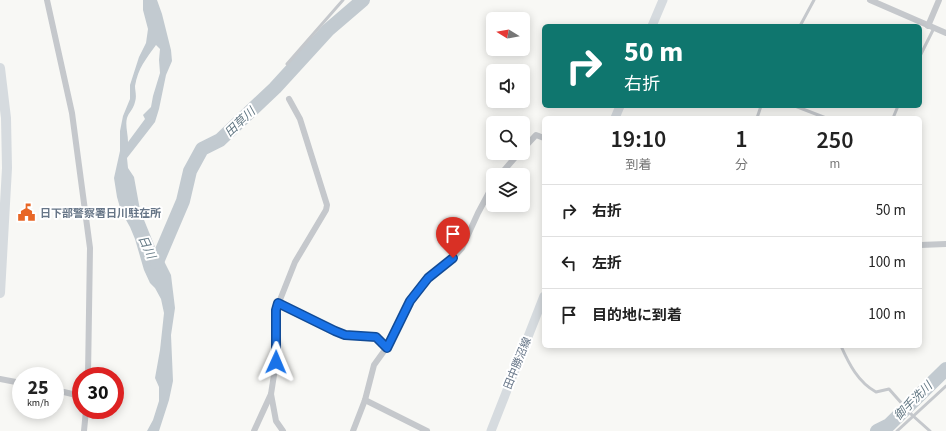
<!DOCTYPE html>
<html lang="ja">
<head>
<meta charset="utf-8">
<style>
	body { margin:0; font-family:"Source Sans 3","Noto Sans JP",sans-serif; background:#f2f2f2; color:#222; height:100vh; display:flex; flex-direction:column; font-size:15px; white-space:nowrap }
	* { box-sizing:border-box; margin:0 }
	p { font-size:13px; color:#767676 }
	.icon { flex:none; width:22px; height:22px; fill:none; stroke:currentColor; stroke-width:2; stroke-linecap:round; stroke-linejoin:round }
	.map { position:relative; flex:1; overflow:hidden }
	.side { position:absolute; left:542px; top:116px; width:380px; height:232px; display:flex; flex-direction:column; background:#fff; border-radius:6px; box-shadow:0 2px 10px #0003 }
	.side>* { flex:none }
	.banner { position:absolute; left:542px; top:24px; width:380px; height:84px; border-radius:6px; box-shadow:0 2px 10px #0003; background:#0f766e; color:#fff; overflow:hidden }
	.needle { width:26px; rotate:281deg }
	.tools { position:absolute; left:486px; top:12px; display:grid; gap:8px }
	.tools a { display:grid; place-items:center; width:44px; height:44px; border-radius:6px; background:#fff; box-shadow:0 2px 10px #0003; font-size:20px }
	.speed { position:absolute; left:12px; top:367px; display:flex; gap:8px; font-size:20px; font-weight:700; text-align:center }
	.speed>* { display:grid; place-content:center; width:52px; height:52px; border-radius:50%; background:#fff; box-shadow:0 2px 10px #0003; line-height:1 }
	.speed small { font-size:10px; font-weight:400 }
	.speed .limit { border:6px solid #d22; background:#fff; color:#111 }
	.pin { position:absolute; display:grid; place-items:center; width:34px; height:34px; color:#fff; margin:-41px -17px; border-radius:50% 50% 50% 0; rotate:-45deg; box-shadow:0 0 4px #0007 }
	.pin .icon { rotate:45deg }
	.me { position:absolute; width:44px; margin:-22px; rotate:1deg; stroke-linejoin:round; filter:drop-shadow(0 0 3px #0008) }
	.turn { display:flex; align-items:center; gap:14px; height:84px; padding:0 16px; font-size:18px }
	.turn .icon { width:52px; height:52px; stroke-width:2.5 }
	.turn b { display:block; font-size:28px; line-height:34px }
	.eta { display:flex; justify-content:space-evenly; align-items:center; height:68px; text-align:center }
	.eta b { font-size:24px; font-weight:600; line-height:28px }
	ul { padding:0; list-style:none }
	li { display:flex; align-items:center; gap:12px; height:52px; padding:0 16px; border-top:1px solid #e0e0e0 }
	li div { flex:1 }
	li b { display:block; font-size:15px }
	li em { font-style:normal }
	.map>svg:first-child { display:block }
	.water { fill:#c2cad0; fill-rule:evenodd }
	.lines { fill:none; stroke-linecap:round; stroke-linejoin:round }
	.river { stroke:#c2cad0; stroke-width:14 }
	.service { stroke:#c5c8cc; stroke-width:3 }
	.minor { stroke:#c5c8cc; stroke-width:6 }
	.secondary { stroke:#d6dbdf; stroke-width:9 }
	.trunk { stroke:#d6dbdf; stroke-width:10 }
	.route-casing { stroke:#114b97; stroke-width:10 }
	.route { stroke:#1a73e8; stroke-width:7 }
	.labels { text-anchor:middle; stroke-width:4; stroke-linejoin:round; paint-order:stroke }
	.poi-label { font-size:11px; font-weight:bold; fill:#667587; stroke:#fff; text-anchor:start }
	.street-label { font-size:11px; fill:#667587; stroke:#fff }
	.water-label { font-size:12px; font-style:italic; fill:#627783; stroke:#fff }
</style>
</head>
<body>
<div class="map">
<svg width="946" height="431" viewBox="0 0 946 431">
	<rect width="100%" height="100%" fill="#f8f8f5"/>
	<path class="water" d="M 143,0 L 157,0 L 162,14 L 171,50 L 172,61 L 166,75 L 159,109 L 155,122 L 127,158 L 128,168 L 134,177 L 140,210 L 157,252 L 164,245 L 163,259 L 171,275 L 175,308 L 171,335 L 173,381 L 169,400 L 159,431 L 147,431 L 153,420 L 159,401 L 159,387 L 155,378 L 160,350 L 164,313 L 161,299 L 155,288 L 150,283 L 144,270 L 135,239 L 130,227 L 121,211 L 117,197 L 114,178 L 120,151 L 120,131 L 123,116 L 130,99 L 130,85 L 139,57 L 146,43 L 148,29 L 143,10 ZM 156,45 L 160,49 L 159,60 L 160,73 L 153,96 L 151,107 L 143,115 L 145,119 L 128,142 C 128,134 125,125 127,118 C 129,112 133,110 135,102 C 137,96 135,91 135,86 C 138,68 146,59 156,45 Z"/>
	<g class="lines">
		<g class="river">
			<polyline points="157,262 183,201 190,171 202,149 220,140 275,88 328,30 363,0"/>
			<polyline points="877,431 889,425 946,369"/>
		</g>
		<g class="service">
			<polyline points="800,26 814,0"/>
			<polyline points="920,56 934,28"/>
			<polyline points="287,64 343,0"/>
			<polyline points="795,106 826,118"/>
			<polyline points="757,118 761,106"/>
			<polyline points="830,118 833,118"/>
			<polyline points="893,118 898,106"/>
			<path d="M 841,346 C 849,364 858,382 876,392 L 889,389 L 912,415 L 930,431"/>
			<polyline points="897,431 946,386"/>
		</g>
		<g class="minor">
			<polyline points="47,0 72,113 90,248 88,376"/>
			<polyline points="870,0 946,33"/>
			<polyline points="928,26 939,0"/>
			<polyline points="523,149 536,135 544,138"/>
			<polyline points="500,175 519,153"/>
			<polyline points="920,245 946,244"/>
			<polyline points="278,303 335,331 345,335 376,337 387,347"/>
			<polyline points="0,379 21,383"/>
			<polyline points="55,390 81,396"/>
			<polyline points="365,400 427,431"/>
			<polyline points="84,431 86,410"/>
			<polyline points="254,431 271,394"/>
			<polyline points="283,431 276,421 271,394 276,362 276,310 295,262 326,210 327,205 300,119 289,99"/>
			<polyline points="353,431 365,400 374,365 387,347 410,301 429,278 453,258 462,248 478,213 493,185"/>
		</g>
		<g class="secondary">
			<polyline points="652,26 663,0"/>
			<polyline points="615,118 620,106"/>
			<polyline points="491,431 544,296"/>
		</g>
		<polyline class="trunk" points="0,68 6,118 7,168 0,293"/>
	</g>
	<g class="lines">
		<defs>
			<polyline id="route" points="276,362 276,310 278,303 335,331 345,335 376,337 387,348 410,301 428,278 453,258"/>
		</defs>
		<use href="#route" class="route-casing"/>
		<use href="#route" class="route"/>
	</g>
	<defs>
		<symbol id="civic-bare" viewBox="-9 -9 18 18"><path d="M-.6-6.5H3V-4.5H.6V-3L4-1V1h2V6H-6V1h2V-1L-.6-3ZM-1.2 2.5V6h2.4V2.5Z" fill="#e86625" stroke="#fff" stroke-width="2.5" paint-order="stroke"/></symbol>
	</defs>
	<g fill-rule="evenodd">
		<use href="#civic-bare" x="14" y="200" width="25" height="25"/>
	</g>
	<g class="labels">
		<g class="poi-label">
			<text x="40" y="217">日下部警察署日川駐在所</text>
		</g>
		<g class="street-label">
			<text transform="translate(517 363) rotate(-68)" y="4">田中勝沼線</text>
		</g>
		<g class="water-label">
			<text transform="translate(240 122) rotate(-43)" y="4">田草川</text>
			<text transform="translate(147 247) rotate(65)" y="4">日川</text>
			<text transform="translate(913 401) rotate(-45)" y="4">御手洗川</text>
		</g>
	</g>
</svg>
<div class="tools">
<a><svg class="needle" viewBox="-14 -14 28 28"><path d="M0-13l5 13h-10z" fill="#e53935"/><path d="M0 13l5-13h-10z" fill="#767676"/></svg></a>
<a><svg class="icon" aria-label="sound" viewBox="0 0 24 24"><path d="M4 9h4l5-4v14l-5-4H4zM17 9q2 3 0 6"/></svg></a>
<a><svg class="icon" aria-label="search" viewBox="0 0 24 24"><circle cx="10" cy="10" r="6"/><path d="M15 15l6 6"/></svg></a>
<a><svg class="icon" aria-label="layers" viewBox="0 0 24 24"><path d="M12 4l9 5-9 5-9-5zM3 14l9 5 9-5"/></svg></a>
</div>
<div class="speed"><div>25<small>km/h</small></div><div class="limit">30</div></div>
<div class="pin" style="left:453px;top:258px;background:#d93025"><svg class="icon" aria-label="arrive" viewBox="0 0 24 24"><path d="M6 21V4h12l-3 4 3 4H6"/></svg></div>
<svg class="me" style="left:276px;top:362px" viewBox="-20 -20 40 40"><path d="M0-17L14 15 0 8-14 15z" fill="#1a73e8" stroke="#fff" stroke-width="4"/></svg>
<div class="banner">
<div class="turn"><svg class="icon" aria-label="right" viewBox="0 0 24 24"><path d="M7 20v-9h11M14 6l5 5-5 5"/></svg><div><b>50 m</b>右折</div></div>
</div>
<section class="side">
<div class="eta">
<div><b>19:10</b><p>到着</p></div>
<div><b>1</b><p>分</p></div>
<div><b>250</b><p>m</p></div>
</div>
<ul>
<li><svg class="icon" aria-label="right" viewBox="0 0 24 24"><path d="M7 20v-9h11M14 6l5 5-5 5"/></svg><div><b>右折</b></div><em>50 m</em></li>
<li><svg class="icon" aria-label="left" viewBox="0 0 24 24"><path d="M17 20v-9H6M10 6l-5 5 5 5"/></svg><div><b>左折</b></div><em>100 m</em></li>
<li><svg class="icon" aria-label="arrive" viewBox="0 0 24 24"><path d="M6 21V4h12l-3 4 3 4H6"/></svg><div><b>目的地に到着</b></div><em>100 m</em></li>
</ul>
</section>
</div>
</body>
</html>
